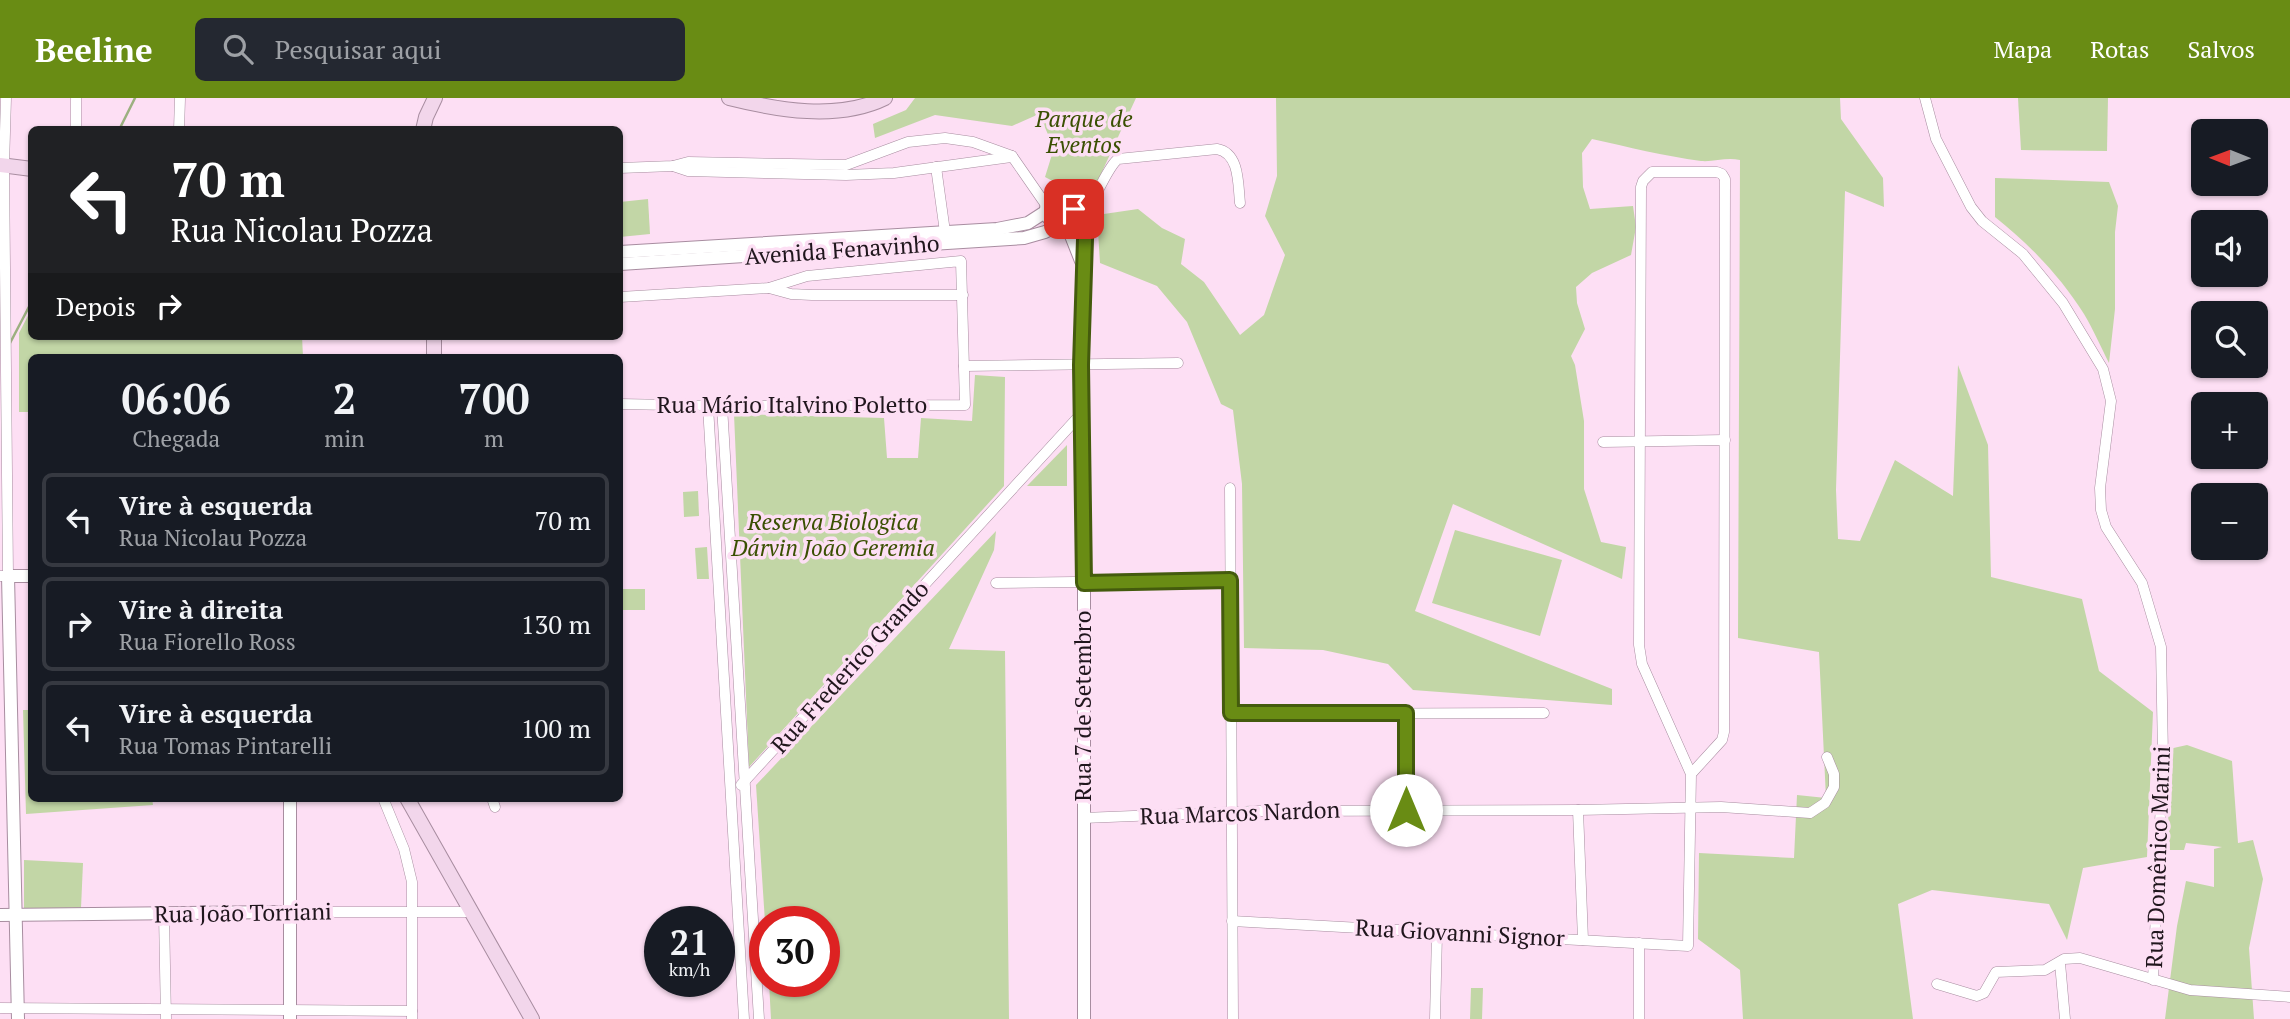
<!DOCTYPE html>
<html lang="pt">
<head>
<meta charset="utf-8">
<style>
	body { margin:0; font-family:"PT Serif",serif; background:#242831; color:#f1f3f6; height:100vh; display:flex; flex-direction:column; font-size:26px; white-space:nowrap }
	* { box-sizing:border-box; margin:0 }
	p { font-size:23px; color:#9ea1a6 }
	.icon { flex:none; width:38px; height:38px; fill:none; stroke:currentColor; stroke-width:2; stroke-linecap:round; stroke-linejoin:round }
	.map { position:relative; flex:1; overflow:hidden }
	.drawer { position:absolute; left:28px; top:256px; width:595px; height:448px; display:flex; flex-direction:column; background:#171b24; border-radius:10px; box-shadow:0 2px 5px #0004 }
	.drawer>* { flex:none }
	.guide { position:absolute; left:28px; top:28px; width:595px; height:214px; border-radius:10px; box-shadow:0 2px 5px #0004; background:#202124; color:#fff; overflow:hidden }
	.needle { width:46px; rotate:271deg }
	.buttons { position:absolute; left:2191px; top:21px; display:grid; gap:14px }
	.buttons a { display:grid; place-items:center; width:77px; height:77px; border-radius:10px; background:#171b24; box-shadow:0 2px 5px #0004; font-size:35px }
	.speed { position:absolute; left:644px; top:808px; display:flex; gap:14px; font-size:35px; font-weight:700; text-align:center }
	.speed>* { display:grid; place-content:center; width:91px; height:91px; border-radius:50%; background:#171b24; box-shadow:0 2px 5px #0004; line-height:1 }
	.speed small { font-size:18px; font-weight:400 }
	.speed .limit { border:10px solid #d22; background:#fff; color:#111 }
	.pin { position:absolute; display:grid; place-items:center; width:60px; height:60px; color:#fff; margin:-30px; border-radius:14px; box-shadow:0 4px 10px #0006 }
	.me { position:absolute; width:77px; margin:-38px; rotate:0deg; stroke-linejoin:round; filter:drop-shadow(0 0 5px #0008) }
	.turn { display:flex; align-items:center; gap:24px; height:147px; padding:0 28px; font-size:32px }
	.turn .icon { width:91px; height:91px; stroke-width:2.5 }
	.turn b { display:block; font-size:49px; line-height:60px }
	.then { display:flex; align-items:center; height:66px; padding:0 28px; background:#0003; gap:14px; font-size:26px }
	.eta { display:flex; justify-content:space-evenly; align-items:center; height:119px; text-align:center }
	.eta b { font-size:42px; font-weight:800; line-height:49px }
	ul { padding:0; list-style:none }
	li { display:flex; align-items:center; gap:21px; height:94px; margin:0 14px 10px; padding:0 14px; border:4px solid #363941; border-radius:10px }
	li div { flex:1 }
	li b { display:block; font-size:26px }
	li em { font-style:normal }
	header { display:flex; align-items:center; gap:42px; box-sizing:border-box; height:98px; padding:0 35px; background:#698c14; color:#fff }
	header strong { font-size:33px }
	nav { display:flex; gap:38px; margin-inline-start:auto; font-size:24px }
	.search { width:490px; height:63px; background:#242831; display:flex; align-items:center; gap:18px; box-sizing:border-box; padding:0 24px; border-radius:10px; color:#9ea1a6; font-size:26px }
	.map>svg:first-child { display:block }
	.green { fill:#c2d6a6 }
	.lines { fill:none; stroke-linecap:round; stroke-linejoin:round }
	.stream { stroke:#9cb080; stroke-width:2.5 }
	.minor-casing { stroke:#a88da0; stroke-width:11 }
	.tertiary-casing { stroke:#a88da0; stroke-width:14 }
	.secondary-casing { stroke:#a88da0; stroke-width:16 }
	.minor { stroke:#fff; stroke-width:10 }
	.tertiary { stroke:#fff; stroke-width:12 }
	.secondary { stroke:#f2d6eb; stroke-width:14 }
	.route-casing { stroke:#445b0d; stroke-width:18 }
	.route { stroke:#698c14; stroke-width:12 }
	.labels { text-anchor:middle; stroke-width:7; stroke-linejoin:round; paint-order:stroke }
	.park-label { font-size:23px; font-style:italic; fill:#3a5002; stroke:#fddff4 }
	.street-label { font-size:23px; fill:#20161d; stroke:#fddff4 }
</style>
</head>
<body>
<header>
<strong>Beeline</strong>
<div class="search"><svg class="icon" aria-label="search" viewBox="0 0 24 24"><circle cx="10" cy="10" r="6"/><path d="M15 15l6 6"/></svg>Pesquisar aqui</div>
<nav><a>Mapa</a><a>Rotas</a><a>Salvos</a></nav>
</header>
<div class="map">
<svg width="2290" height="921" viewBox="0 0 2290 921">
	<rect width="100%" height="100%" fill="#fddff4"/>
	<g class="green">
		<polygon points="915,0 1136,0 1089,102 1045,79 1054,50 1039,16 1012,28 935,17 875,40 873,26 906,12"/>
		<path d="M 1276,0 L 1840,0 L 1841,21 L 1883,80 L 1884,109 L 1845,93 L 1836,392 L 1838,441 L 1860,443 L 1895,362 L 1953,398 L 1958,267 L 1988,347 L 1991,479 L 2082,501 L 2099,573 L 2153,614 L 2147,759 L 2083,770 L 2067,842 L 2049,806 L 1932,792 L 1898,806 L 1913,921 L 1743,921 L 1740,872 L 1698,841 L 1699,755 L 1794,760 L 1797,697 L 1826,700 L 1819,554 L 1738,540 L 1740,62 C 1726,59 1715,64 1701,63 C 1664,58 1628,49 1592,41 L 1582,55 L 1583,89 L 1590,111 L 1633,108 L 1636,129 L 1631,157 L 1592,175 L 1576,189 L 1577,205 L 1585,231 L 1571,258 L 1575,267 L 1584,323 L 1584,391 L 1601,444 L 1626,449 L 1622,481 L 1453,406 L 1415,513 L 1612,591 L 1612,607 L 1413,592 L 1388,566 L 1323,552 L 1244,550 L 1242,386 L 1233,312 L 1221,306 L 1187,224 L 1157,188 L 1100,165 L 1097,117 L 1138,111 L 1162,130 L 1185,141 L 1181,166 L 1204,184 L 1240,237 L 1264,217 L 1285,157 L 1265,118 L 1277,78 Z"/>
		<polygon points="2018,0 2108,0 2107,53 2021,52"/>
		<path d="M 1995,80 L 2109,84 L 2118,108 L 2115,134 L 2115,211 L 2109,265 C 2101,249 2093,231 2084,216 C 2061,179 2029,146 1995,119 Z"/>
		<polygon points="648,101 650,136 620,139 620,104"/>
		<polygon points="31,212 32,238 302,238 303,259 32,259 31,314 19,314 19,235"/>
		<polygon points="975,277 1005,279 1004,388 749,669 734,316 884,320 887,360 918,360 921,320 972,323"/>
		<polygon points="1067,347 1067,388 1027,388"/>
		<polygon points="698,393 699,418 684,419 683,394"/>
		<polygon points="1455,432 1562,462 1540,538 1432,505"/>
		<polygon points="996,433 994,452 949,551 1005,553 1009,921 771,921 769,884 824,884 824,824 765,824 756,687"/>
		<polygon points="707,449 709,481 697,481 695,450"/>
		<rect x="620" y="491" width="25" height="21"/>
		<polygon points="23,612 31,612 32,700 152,700 153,707 26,716"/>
		<polygon points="2187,647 2232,663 2238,745 2253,742 2263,781 2249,850 2254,921 2165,921 2177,828 2186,783 2214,789 2214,751 2222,749 2186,745 2184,752 2168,752 2169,651"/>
		<polygon points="24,762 83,765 81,810 24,814"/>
		<polygon points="1471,890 1483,890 1482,921 1470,921"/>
	</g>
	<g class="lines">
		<g class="stream">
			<polyline points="119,32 135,0"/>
			<polyline points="9,247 32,203"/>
		</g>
		<defs>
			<g id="minor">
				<polyline points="1925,0 1936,41 1971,109 1982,123 2023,156 2063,205 2103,271 2111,303 2100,390 2101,412 2106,429 2142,485 2161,549 2163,658 2153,882"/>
				<polyline points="76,32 76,0"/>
				<polyline points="179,32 180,0"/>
				<polyline points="1012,58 1046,107"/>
				<polyline points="673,68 688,73 846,77 894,75 1011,59"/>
				<polyline points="936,69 945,134"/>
				<polyline points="620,70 673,68 688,64 846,67 908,44 945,40 973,44 1012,58"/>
				<path d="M 1073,108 C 1075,108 1084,109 1085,109 C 1095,106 1106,70 1118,61 L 1217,51 C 1240,55 1238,87 1240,105"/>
				<polyline points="769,190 791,196 812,197 963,197"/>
				<polyline points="620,199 769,190 807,178 961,163 965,307 722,308 620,306"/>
				<polyline points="964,268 1178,265"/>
				<polyline points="708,308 744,921"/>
				<polyline points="722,308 759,921"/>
				<polyline points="1603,344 1725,342"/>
				<polyline points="1230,390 1233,921"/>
				<polyline points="0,478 8,478 4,67 6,0"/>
				<polyline points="996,485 1230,482"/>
				<polyline points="1406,615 1406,712"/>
				<polyline points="1231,616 1544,615"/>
				<polyline points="741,687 1081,316"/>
				<polyline points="383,700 404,751 412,784 412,921"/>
				<polyline points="492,700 495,709"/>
				<polyline points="1578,712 1583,842"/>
				<polyline points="1083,720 1259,713 1578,712 1721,709 1810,715 1825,705 1834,689 1834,676 1827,659"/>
				<polyline points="290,814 470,814"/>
				<polyline points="164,816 166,921"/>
				<polyline points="1232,823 1688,848 1691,676 1642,566 1639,547 1641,89 1643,83 1652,74 1717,74 1722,76 1725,81 1724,634 1722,642 1691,676"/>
				<polyline points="2060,865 2065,921"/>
				<polyline points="1937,886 1977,898 1984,895 1996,874 2045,872 2064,861 2080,860 2190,892 2290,899"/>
				<polyline points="0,910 412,913"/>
				<polyline points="1435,921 1437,835"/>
				<polyline points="1639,921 1639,845"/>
			</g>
			<g id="tertiary">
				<circle cx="1060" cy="112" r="14"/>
				<polyline points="1074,111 1084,126 1085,141 1081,267 1084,485 1084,921"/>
				<polyline points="1066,125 1081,163"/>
				<polyline points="620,154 997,131 1028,125 1045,114"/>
				<polyline points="620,166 1024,140 1045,134 1061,126"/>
				<polyline points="290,700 290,921"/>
				<polyline points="0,817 290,814"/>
				<polyline points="18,921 8,478 32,478"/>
			</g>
			<g id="secondary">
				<path d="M 729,0 C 777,12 838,23 885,0"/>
				<polyline points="423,32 426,19 435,0"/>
				<polyline points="0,67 32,71"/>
				<polyline points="434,238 434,259"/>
				<polyline points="407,700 532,921"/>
			</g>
		</defs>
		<use href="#minor" class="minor-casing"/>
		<use href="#tertiary" class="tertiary-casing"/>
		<use href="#secondary" class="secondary-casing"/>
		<use href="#minor" class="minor"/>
		<use href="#tertiary" class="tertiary"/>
		<use href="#secondary" class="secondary"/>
	</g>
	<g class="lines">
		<defs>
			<polyline id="route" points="1074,111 1084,126 1085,141 1081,267 1084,485 1230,482 1231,615 1406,615 1406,712"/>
		</defs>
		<use href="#route" class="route-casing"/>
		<use href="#route" class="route"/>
	</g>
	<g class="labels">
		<g class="park-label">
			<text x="1084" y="29">Parque de<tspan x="1084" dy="26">Eventos</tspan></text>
			<text x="833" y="432">Reserva Biologica<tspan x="833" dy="26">Dárvin João Geremia</tspan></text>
		</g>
		<g class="street-label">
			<text transform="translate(842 152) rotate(-4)" y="8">Avenida Fenavinho</text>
			<text x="792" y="315">Rua Mário Italvino Poletto</text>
			<text transform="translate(850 569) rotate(-48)" y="8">Rua Frederico Grando</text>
			<text transform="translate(1083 608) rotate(-90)" y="8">Rua 7 de Setembro</text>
			<text transform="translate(1240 715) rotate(-2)" y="8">Rua Marcos Nardon</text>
			<text transform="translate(2158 759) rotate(-88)" y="8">Rua Domênico Marini</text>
			<text transform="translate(243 815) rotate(-1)" y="8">Rua João Torriani</text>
			<text transform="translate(1460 835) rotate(3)" y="8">Rua Giovanni Signor</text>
		</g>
	</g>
</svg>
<div class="buttons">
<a><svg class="needle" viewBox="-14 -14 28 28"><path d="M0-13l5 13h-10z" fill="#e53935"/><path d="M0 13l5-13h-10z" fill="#9ea1a6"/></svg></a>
<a><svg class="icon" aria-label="sound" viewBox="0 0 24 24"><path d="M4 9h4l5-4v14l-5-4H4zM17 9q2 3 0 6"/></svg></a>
<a><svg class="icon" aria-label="search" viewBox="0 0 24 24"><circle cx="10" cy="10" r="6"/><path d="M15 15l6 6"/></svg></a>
<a>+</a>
<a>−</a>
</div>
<div class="speed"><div>21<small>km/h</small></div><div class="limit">30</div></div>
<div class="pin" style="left:1074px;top:111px;background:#d93025"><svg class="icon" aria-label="arrive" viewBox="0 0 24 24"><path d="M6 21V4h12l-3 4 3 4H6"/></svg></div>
<svg class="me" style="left:1406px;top:712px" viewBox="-20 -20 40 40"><circle r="19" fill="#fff"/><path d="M0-13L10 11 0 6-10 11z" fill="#698c14"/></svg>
<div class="guide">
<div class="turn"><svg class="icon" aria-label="left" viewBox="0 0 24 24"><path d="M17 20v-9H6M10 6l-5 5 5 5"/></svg><div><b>70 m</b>Rua Nicolau Pozza</div></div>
<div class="then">Depois<svg class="icon" aria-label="right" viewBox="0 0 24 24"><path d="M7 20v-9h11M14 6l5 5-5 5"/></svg></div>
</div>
<section class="drawer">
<div class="eta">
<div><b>06:06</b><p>Chegada</p></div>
<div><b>2</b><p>min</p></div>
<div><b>700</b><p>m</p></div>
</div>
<ul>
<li><svg class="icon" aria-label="left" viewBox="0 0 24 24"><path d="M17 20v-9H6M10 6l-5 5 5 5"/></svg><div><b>Vire à esquerda</b><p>Rua Nicolau Pozza</p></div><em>70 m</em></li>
<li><svg class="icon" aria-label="right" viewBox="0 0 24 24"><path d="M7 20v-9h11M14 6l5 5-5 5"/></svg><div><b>Vire à direita</b><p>Rua Fiorello Ross</p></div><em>130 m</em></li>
<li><svg class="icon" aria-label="left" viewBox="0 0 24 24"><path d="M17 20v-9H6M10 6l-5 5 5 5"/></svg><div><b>Vire à esquerda</b><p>Rua Tomas Pintarelli</p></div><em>100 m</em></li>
</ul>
</section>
</div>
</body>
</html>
